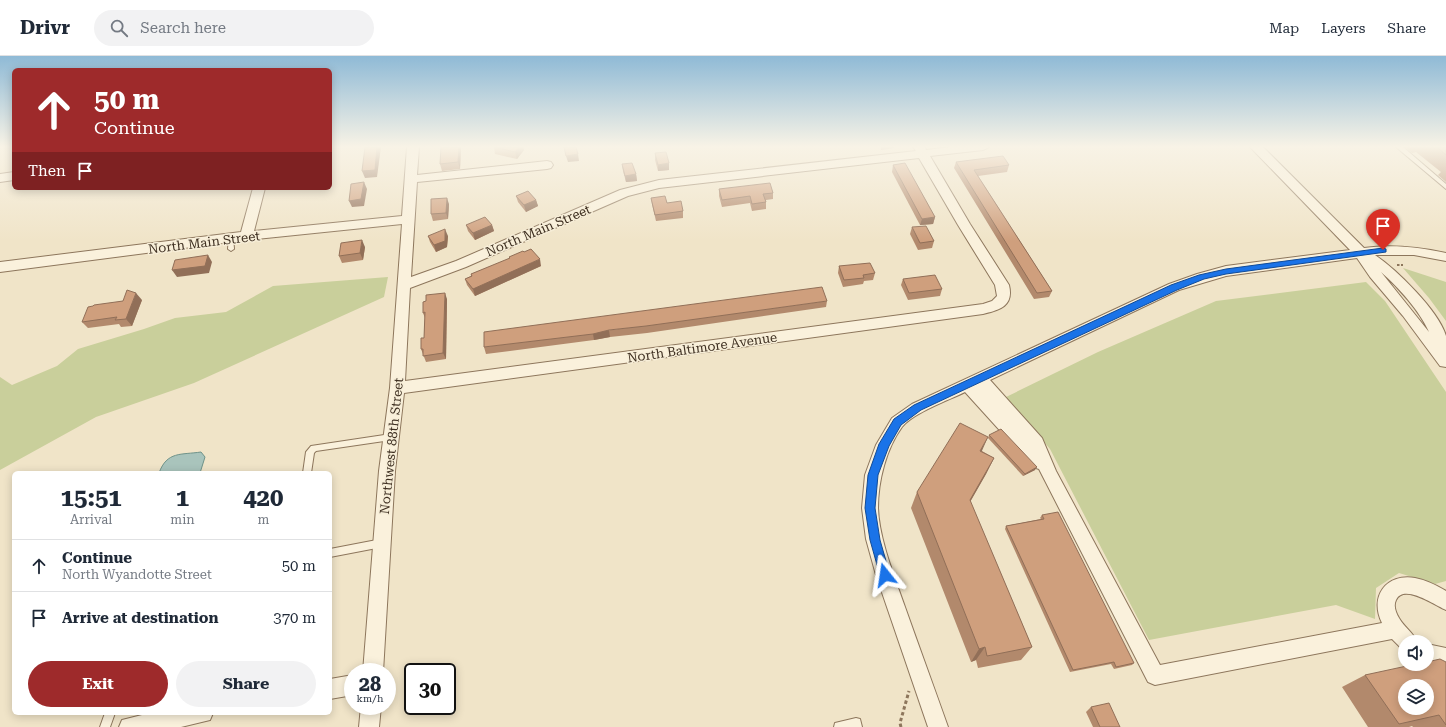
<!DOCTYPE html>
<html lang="en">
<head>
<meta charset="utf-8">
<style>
	body { margin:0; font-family:"Roboto Serif",serif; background:#f2f2f3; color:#1f2937; height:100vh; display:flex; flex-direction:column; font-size:15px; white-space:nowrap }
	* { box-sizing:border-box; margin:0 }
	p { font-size:13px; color:#747a83 }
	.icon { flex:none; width:22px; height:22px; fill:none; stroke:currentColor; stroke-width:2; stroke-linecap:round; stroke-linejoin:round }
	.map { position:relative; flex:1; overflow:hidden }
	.sheet { position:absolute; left:12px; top:415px; width:320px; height:244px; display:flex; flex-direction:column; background:#fff; border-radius:6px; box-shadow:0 2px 10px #0003 }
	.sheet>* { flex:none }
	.top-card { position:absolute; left:12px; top:12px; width:320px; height:122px; border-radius:6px; box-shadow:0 2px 10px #0003; background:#9e2a2b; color:#fff; overflow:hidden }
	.controls { position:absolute; left:1398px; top:579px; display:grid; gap:8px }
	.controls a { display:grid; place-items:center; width:36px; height:36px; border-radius:50%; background:#fff; box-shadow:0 2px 10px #0003; font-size:20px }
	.speed { position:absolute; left:344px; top:607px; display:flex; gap:8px; font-size:20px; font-weight:700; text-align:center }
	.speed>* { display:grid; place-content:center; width:52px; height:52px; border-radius:50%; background:#fff; box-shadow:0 2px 10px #0003; line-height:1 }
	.speed small { font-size:10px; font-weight:400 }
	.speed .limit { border:2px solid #111; border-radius:6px; background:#fff; color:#111 }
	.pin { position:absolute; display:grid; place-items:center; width:34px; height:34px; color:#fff; margin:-41px -17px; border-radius:50% 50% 50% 0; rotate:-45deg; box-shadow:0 0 4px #0007 }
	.pin .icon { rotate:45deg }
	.me { position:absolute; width:44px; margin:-22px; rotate:345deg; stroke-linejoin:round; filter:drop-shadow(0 0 3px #0008) }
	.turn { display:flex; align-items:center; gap:14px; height:84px; padding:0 16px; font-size:18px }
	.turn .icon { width:52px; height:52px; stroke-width:2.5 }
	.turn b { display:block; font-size:28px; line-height:34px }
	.then { display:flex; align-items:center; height:38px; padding:0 16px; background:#0003; gap:8px; font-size:15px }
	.eta { display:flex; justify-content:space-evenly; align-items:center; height:68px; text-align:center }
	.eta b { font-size:24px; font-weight:700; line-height:28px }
	.action { display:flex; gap:8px; margin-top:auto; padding:8px 16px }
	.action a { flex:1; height:46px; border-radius:24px; background:#9e2a2b; color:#fff; font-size:16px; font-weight:700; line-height:46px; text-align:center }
	.action a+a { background:#f2f2f3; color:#1f2937 }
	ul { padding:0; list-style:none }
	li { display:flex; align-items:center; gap:12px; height:52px; padding:0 16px; border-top:1px solid #e0e1e3 }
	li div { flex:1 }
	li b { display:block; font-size:15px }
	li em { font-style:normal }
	header { display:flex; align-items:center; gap:24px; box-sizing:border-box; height:56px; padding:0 20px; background:#fff; border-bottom:1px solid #e0e1e3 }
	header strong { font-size:19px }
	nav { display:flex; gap:22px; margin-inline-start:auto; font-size:14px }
	.search { width:280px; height:36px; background:#f2f2f3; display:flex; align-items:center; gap:10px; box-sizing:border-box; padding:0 14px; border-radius:22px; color:#747a83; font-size:15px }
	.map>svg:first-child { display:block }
	.green { fill:#c9cf9b }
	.water { fill:#a9c4bc; stroke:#6f938a }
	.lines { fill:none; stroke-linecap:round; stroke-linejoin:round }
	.service-casing { stroke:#8d765c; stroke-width:2 }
	.minor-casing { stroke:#8d765c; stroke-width:2 }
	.path-far1 { stroke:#8d765c; stroke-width:2; stroke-dasharray:2.5 1.5; stroke-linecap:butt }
	.path { stroke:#8d765c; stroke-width:3; stroke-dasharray:3.5 2.5; stroke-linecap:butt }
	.service { fill:#faf1dc; fill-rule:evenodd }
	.minor { fill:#faf1dc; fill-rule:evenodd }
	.wall { fill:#b2896c }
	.shaded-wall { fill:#916f58 }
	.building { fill:#cf9f7d; stroke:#916f58; fill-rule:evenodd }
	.route { fill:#1a73e8; stroke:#114b97 }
	.labels { text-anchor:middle; stroke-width:3; stroke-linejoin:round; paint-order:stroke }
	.street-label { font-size:13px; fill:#3d2e20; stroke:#f7eed8 }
</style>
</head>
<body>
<header>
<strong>Drivr</strong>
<div class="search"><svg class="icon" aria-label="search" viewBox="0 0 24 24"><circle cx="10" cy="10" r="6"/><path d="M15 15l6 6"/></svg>Search here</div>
<nav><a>Map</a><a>Layers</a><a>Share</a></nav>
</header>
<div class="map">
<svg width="1446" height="671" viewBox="0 0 1446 671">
	<rect width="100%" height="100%" fill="#f0e4c8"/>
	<g class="green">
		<polygon points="1403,212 1446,226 1446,265 1429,242"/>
		<polygon points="388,221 384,241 194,327 96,361 0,414 0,321 12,329 57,310 78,293 144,273 175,262 226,256 273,230"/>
		<polygon points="1366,226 1385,245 1446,336 1446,525 1435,528 1399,517 1376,532 1375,563 1336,549 1149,584 1050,393 1006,341 1098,296 1216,245"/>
	</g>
	<path class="water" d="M 201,396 L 205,401 L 200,417 L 159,417 C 167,395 181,399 201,396 Z"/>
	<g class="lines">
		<defs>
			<g id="service">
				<polygon points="1396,91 1403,91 1446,128 1446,133"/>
				<polygon points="229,180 233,180 234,193 231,195 228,193"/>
				<polygon points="391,378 394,379 395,381 394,383 391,384 316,395 314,397 311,417 303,417 306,396 311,390"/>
				<polygon points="382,483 385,484 387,487 385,490 382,491 330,501 330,493"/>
				<polygon points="105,657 115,657 110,671 100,671"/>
				<polygon points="856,662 860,663 862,671 834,671 835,667"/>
			</g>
			<g id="minor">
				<path d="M 407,91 L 419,91 L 417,119 L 547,105 L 551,106 L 553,109 L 551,112 L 547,113 L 417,126 L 411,221 L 456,205 L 620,134 L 659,124 L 916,95 L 913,91 L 925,91 L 926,94 L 951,91 L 989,91 L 983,94 L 930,100 L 970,168 L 1009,229 C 1014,250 1000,254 983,258 L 404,337 L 395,415 L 383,616 L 363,616 L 379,415 L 390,332 L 402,168 L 246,184 L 0,216 L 0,206 L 241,176 L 253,132 L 265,132 L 254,175 L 402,160 ZM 919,102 L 958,169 L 995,229 L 997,240 L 992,245 L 983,248 L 405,325 L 410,232 L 466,211 L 628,140 L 659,132 Z"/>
				<path d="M 1250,91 L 1263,91 L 1364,192 C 1392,188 1418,191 1446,197 L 1446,205 L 1414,199 L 1375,199 C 1396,213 1439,255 1446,280 C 1446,289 1446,302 1446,311 L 1440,310 L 1403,260 L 1370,221 L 1357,202 L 1226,220 L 1179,234 L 990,324 L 1042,382 L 1056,415 L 1160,609 L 1382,567 C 1369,541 1386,517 1415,522 C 1426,524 1436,529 1446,535 L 1446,554 C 1436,550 1404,527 1396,544 C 1393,550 1396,557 1399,562 C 1404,571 1413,576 1417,586 L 1405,586 L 1405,594 L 1401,592 L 1392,583 L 1155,629 L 1148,626 L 1039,413 L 1033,411 L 965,336 C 949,344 913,357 902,371 C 886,393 878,425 878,452 C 879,483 895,522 905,551 C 919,591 934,631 948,671 L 928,671 L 876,519 L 866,483 L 862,452 L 865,419 L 876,389 L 892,362 L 912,348 L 1169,228 L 1197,218 L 1226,210 L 1350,194 ZM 1381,216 C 1398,231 1420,255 1429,276 Z"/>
				<polygon points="14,116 14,124 0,126 0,118"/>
				<polygon points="1427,588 1446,592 1446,610 1427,606"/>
				<polygon points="353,619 353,639 330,643 330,623"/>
				<polygon points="361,650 381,650 379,671 359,671"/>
				<polygon points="150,657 213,657 210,664 181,671 119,671 122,664"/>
			</g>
		</defs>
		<use href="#service" class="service-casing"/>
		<use href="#minor" class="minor-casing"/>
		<polyline class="path-far1" points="1397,209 1403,209"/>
		<polyline class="path" points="901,671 900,667 909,635"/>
		<use href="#service" class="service"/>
		<use href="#minor" class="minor"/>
	</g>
	<g class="wall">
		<polygon points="461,91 460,113 442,115 440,108"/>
		<polygon points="494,91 523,91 524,94 517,103 495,98"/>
		<polygon points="1405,91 1446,91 1446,126 1438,119 1441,116 1416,96 1412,97"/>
		<polygon points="655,97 669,114 658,115 655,104"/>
		<polygon points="956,106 1009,109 1007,116 978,120 1052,235 1049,241 1034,243 954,112"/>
		<polygon points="622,108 636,118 637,125 626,126 623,115"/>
		<polygon points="893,109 935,161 933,168 920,169 892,116"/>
		<polygon points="719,133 773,137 773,143 766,144 766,153 752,155 750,147 722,151 719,140"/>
		<polygon points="516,140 536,144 538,150 526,156 518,146"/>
		<polygon points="651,142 667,147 683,155 683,162 656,165 652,148"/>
		<polygon points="449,148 448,163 433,165 431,158"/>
		<polygon points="466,169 492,169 494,175 475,184 468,175"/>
		<polygon points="912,171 934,185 932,192 918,194 910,178"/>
		<polygon points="428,180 448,180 447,191 436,196 430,186"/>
		<polygon points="365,191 363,204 342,207 339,200"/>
		<polygon points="509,201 541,210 475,240 467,229 465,223 471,220 471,218 510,203"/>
		<polygon points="839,210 875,217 873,224 864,225 863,228 843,231 838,217"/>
		<polygon points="903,223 942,233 940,240 908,244 901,229"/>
		<polygon points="447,243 446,303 426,306 421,293 424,282 425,262 423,257"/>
		<polygon points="142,244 132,270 121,271 119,268 88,272 82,266"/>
		<polygon points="827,245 826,251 647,277 610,281 594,284 486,298 484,291"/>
		<polygon points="989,379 1035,414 1023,420 988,382"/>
		<polygon points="982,395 994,402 986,418 970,446 1032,591 1021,604 978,612 976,604 971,606 911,452 917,436"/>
		<polygon points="1042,459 1134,607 1132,609 1114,613 1111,608 1070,616 1005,473 1006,470 1041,463 1040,462"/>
		<polygon points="1446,606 1446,671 1413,671 1412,670 1409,671 1368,671 1342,631 1365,619"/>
		<polygon points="1091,651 1120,671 1093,671 1086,656"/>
	</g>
	<g class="shaded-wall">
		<polygon points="377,91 381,91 377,121 365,122 362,115"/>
		<polygon points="459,91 461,91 460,113 458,106"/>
		<polygon points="519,91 523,91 524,94 517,103 515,96"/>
		<polygon points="881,91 894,91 894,92 881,94"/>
		<polygon points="578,98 579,105 568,106 566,100"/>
		<polygon points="669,107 669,114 658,115 658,109"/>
		<polygon points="636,118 637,125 626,126 625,120"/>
		<polygon points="364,126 367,133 364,150 352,151 349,145"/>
		<polygon points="447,142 449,148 448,163 446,157"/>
		<polygon points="536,144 538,150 526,156 524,149"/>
		<polygon points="935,161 933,168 920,169 922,163"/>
		<polygon points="492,169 494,175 475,184 473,177"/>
		<polygon points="445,173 448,180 447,191 436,196 434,189"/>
		<polygon points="362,184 365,191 363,204 360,197"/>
		<polygon points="208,199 212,206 209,217 177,221 172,214"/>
		<polygon points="540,203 541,210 475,240 473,233"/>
		<polygon points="136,237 142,244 132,270 126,263"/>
		<polygon points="445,237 447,243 446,303 443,297"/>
		<polygon points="609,274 610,281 594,284 593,278"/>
		<polygon points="988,381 981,397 980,395"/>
		<polygon points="994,402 986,418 962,460 970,444"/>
		<polygon points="1037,411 1035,414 1023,420 1025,418"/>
		<polygon points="985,591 976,604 971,606 979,593"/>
	</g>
	<g class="building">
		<polygon points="365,91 377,91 375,114 362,115"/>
		<polygon points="441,91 459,91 458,106 440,108"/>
		<polygon points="494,91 519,91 515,96"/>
		<polygon points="564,91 576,91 578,98 566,100"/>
		<polygon points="1437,91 1446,91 1446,99"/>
		<polygon points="666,96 669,107 658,109 655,97"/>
		<polygon points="1003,100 1009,109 974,114 1052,235 1037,237 956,106"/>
		<polygon points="632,107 636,118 625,120 622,108"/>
		<polygon points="905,107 935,161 922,163 893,109"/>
		<polygon points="364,126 361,143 349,145 351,128"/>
		<polygon points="770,127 773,137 763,138 766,146 752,148 750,140 722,144 719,133"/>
		<polygon points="528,135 536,144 524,149 516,140"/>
		<polygon points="665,140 667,147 681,145 683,155 655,159 651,142"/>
		<polygon points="447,142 446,157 431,158 431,143"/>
		<polygon points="485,161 492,169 473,177 466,169"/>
		<polygon points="926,170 934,185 920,187 912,171"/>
		<polygon points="445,173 445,185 434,189 428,180"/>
		<polygon points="362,184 360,197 339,200 341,187"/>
		<polygon points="531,193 540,203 473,233 465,223 472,220 471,218 510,202 509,201 523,195 524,196"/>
		<polygon points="208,199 205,210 172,214 175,204"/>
		<polygon points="870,207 875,217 863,219 864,222 844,224 839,210"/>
		<polygon points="935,219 942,233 909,237 903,223"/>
		<polygon points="822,231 827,245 646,270 609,274 593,278 484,291 484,276"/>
		<polygon points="127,234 136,237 126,263 115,264 117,261 82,266 88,251 93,250 94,249 123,245"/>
		<polygon points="445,237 443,297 423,300 423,293 421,293 421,282 424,282 425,256 423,257 423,246 426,245 426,239"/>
		<polygon points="960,367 988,381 980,395 994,402 970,444 1032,591 987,600 985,591 979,593 917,436"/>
		<polygon points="1001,373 1037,411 1025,418 989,379"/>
		<polygon points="1058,456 1134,607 1116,611 1114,606 1073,614 1006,470 1044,463 1042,459"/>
		<path d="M 1440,603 L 1446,606 L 1446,669 L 1439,659 L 1399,668 L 1365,619 L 1416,608 L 1427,608 L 1427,606 ZM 1405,630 L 1427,630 L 1427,652 L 1405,652 Z"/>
		<polygon points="1109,647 1120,671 1100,671 1091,651"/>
	</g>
	<linearGradient id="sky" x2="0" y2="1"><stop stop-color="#8fbad6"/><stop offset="0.49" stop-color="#f8f3e6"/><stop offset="1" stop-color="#f8f3e6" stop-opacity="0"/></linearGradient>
	<rect width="1446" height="185" fill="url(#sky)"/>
	<polygon class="route" points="1383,192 1386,193 1386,196 1226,218 1204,223 1177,234 921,354 901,369 889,390 878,419 875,452 880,484 890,519 888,523 885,524 881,523 870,484 865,452 868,419 879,388 894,363 914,349 1171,229 1199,219 1226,213"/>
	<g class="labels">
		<g class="street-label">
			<text transform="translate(538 174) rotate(-23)" y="5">North Main Street</text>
			<text transform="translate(204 186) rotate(-7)" y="5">North Main Street</text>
			<text transform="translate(702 291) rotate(-8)" y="5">North Baltimore Avenue</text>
			<text transform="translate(391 390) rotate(-84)" y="5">Northwest 88th Street</text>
		</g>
	</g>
</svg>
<div class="controls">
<a><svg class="icon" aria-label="sound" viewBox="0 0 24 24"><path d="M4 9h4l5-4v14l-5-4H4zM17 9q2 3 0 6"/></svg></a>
<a><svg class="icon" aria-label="layers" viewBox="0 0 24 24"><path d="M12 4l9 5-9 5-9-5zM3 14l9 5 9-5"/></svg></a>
</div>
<div class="speed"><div>28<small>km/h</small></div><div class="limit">30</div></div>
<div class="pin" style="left:1383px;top:194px;background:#d93025"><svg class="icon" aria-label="arrive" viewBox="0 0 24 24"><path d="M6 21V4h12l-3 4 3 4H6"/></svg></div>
<svg class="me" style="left:885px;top:519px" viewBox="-20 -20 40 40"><path d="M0-17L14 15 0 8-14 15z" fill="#1a73e8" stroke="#fff" stroke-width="4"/></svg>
<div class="top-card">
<div class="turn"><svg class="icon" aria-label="ahead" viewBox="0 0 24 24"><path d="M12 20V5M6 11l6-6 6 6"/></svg><div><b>50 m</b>Continue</div></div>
<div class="then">Then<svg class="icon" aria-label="arrive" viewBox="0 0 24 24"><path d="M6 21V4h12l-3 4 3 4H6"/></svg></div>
</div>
<section class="sheet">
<div class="eta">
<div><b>15:51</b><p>Arrival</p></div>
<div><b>1</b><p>min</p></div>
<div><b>420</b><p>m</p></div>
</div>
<ul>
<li><svg class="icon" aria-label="ahead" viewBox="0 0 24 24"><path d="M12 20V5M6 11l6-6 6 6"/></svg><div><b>Continue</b><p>North Wyandotte Street</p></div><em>50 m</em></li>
<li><svg class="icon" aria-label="arrive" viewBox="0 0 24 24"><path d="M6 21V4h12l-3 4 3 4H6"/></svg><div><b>Arrive at destination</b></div><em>370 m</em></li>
</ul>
<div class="action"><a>Exit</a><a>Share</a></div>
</section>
</div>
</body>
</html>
